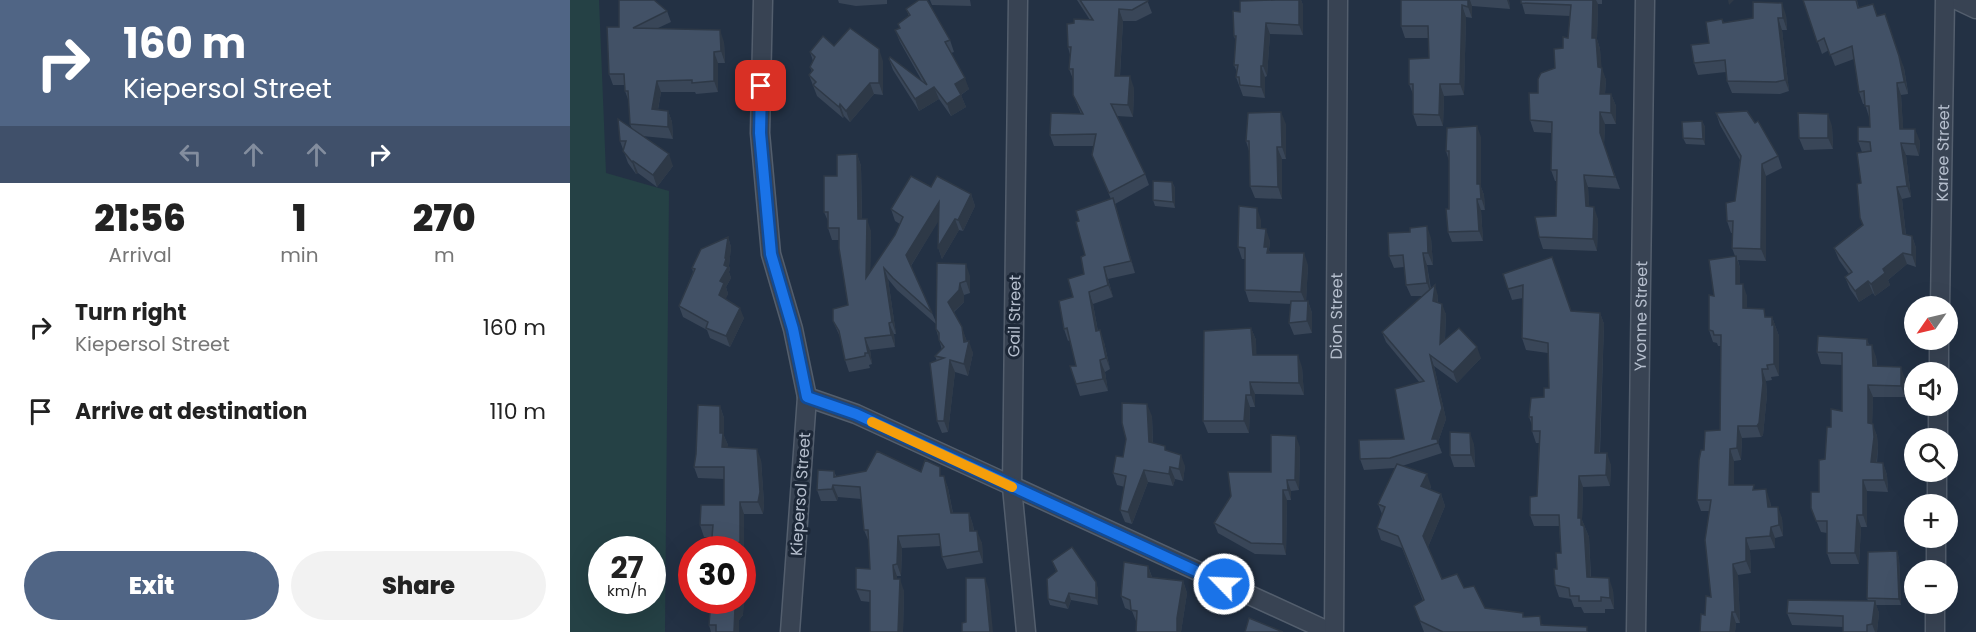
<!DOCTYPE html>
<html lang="en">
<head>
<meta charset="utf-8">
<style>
	body { margin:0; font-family:Poppins,sans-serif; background:#f2f2f2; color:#222; height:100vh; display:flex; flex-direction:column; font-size:22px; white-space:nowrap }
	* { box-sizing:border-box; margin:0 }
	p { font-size:20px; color:#767676 }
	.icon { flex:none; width:33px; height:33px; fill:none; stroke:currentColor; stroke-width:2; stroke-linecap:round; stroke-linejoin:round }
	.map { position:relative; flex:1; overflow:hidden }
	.details { display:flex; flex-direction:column; background:#fff; width:570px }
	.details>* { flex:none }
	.banner { background:#506585; color:#fff; overflow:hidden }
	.needle { width:39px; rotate:236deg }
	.buttons { position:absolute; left:1334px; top:296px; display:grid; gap:12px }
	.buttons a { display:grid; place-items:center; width:54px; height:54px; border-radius:50%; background:#fff; box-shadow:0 6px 24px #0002; font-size:30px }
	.speed { position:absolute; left:18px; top:536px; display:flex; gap:12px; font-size:30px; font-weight:700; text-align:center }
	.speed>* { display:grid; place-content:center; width:78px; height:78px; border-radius:50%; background:#fff; box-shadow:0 6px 24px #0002; line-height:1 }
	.speed small { font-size:15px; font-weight:400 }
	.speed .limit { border:9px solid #d22; background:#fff; color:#111 }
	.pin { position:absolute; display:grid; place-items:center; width:51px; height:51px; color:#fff; margin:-26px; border-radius:12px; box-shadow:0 3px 9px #0006 }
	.me { position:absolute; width:66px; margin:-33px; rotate:294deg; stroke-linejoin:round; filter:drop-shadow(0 0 4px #0008) }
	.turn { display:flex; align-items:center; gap:21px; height:126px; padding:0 24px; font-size:27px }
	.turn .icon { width:78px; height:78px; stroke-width:2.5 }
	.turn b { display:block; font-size:42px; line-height:51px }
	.lanes { display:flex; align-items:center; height:57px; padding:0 24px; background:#0003; justify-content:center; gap:30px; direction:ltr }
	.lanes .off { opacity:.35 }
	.eta { display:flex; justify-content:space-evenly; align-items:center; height:102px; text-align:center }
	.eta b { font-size:36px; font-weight:800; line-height:42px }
	.button { display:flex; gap:12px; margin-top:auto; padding:12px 24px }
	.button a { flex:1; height:69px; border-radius:36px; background:#506585; color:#fff; font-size:24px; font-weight:800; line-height:69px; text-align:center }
	.button a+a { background:#f2f2f2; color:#222 }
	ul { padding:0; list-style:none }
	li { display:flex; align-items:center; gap:18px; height:84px; padding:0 24px }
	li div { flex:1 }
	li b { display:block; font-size:22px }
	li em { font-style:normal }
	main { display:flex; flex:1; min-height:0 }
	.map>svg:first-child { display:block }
	.green { fill:#254145; fill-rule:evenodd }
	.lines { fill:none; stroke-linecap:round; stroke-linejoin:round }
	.street-casing { stroke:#535e6d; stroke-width:21 }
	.street { stroke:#384353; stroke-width:18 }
	.wall { fill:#394658 }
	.shaded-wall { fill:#2e3947 }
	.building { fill:#425166; stroke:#2e3947; stroke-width:1.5 }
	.route-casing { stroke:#114b97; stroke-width:15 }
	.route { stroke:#1a73e8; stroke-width:10 }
	.slow { stroke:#f59e0b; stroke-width:10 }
	.labels { text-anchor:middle; stroke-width:6; stroke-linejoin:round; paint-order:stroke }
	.street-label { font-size:16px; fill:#b5becd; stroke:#1d2838 }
</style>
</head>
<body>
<main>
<section class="details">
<div class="banner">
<div class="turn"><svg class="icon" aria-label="right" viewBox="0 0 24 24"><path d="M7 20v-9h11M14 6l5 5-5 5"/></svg><div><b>160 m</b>Kiepersol Street</div></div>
<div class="lanes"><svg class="icon off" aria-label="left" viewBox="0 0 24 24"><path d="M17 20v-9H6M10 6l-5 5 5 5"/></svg><svg class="icon off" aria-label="ahead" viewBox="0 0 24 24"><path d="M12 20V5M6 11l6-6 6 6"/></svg><svg class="icon off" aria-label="ahead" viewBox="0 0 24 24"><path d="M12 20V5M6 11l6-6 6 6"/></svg><svg class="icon" aria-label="right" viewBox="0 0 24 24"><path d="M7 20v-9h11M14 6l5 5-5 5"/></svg></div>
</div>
<div class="eta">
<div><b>21:56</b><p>Arrival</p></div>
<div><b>1</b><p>min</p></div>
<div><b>270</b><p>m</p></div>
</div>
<ul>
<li><svg class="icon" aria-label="right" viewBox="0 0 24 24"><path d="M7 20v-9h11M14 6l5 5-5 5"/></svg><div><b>Turn right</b><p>Kiepersol Street</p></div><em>160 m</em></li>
<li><svg class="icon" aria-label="arrive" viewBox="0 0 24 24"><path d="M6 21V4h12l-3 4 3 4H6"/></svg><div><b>Arrive at destination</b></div><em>110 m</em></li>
</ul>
<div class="button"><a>Exit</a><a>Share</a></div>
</section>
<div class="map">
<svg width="1406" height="632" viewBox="0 0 1406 632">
	<rect width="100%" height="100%" fill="#233144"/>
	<path class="green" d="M 0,0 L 29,0 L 36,173 L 99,191 L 95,632 L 0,632 ZM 32,549 L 82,549 L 82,600 L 32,600 Z"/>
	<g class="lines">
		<defs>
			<g id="street">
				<polyline points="193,0 190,133 201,254 223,329 237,397 220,632"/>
				<polyline points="448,0 442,487 456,632"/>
				<polyline points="1387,0 1406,9"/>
				<path id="s1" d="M 1370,306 L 1375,0"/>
				<polyline points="1369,372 1369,339"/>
				<polyline points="237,397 286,414 760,632"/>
				<polyline points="1368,438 1368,405"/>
				<polyline points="1367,504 1367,471"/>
				<polyline points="1366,570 1366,537"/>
				<path id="s2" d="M 764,632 L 768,0"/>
				<path id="s3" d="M 1066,632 L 1075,0"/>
				<polyline points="1365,632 1365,603"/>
			</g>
		</defs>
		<use href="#street" class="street-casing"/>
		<use href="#street" class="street"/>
	</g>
	<g class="wall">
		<polygon points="268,0 317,0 317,4 286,6 269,3"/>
		<polygon points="360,0 400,0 401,6 362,5"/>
		<polygon points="507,0 577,0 582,13 566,21 553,21 550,76 564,88 563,117 547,116 575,174 579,185 545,204 565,273 538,279 543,297 523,304 528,331 534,342 540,369 535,372 538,391 510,396 500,366 506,366 500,340 498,341 494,329 503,297 514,274 515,255 509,221 541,199 522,155 524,146 484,146 480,135 511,114 503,95 503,79 499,69 500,55 498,47 520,20"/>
		<polygon points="705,0 731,0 733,5 733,35 700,34 697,76 695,77 695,98 673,96 666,77 667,72 664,65 666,42 664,36 670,12"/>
		<polygon points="831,0 939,0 940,9 902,6 902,18 896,17 894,95 874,96 873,126 847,126 843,114 843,94 839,84 859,58 858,38 835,38 831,26"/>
		<polygon points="951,0 1032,0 1032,4 1028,4 1027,39 1030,49 1031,68 1036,80 1035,94 1041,94 1046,106 1046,124 1035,124 1034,145 1050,189 1018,187 1019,207 1028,219 1027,251 973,249 969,237 986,216 987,181 985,181 981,170 981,133 964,132 960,120 968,93 985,68 998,38 1000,16 955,14"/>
		<polygon points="1233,0 1287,0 1289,8 1307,16 1334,68 1338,92 1338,94 1331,95 1333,129 1350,141 1349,156 1336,155 1341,197 1332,199 1336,235 1342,236 1346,248 1346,267 1337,264 1318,280 1320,285 1305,296 1303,293 1289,302 1280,289 1275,277 1279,274 1269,260 1264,248 1292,225 1291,183 1292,152 1288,141 1300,127 1299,117 1295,104 1293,104 1289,92 1284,59 1265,66 1259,50 1252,54"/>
		<polygon points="336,9 380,40 384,52 381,53 399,89 391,95 396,107 381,116 369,99 349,111 323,70 319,59 352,81 330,42 325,30 330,29 339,16"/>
		<polygon points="97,11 101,22 88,28 154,42 155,63 148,63 148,92 126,94 125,92 91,92 88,110 98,111 102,122 103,139 72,136 103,166 87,187 68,173 66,174 58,163 50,141 62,129 60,124 59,102 55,91 54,85 43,85 39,74 49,27"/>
		<polygon points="1216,15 1217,30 1212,30 1219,91 1210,94 1162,93 1157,81 1156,72 1128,75 1124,63 1139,43 1152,19 1154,23"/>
		<polygon points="264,46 313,61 313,95 304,94 280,122 274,116 273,118 247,96 239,75 242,72 240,67 243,61 240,52"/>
		<polygon points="1146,113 1208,156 1212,168 1196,176 1196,261 1168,260 1170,268 1170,284 1177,296 1177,308 1197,317 1202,317 1209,336 1209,376 1201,377 1202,380 1196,381 1197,395 1193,435 1191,437 1172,438 1171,460 1164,461 1164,485 1186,490 1200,501 1201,507 1212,518 1213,536 1205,538 1205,548 1180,550 1181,573 1168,575 1170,623 1166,623 1165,632 1130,632 1141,597 1140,511 1131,511 1127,500 1134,450 1150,430 1151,346 1148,346 1147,343 1143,342 1139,330 1144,296 1165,256 1162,248 1163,233 1161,233 1157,221 1165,201 1170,160 1150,125"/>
		<polygon points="1132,121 1135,127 1135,145 1116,144 1113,138"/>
		<polygon points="716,124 716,159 712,159 712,199 685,198 680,186 679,151 676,141"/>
		<polygon points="1262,126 1263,149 1234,150 1229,138"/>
		<polygon points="911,137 911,187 914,195 915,210 911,210 913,241 882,242 878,232 879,161 876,151"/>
		<polygon points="287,154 291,166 292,219 301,231 300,272 325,235 330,224 325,221 321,209 361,187 401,194 405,206 393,231 389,230 372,259 368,247 368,221 341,266 366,322 367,263 400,276 400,293 394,295 394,302 384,312 396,339 397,342 403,353 398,376 385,372 378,432 372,433 367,421 367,361 365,356 372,350 366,329 366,324 327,290 318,279 326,334 324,334 325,347 300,350 302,364 299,365 300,368 279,372 275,360 270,337 263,321 278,305 269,240 262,240 258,228 258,221 254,212 267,176"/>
		<polygon points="602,182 605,188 605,208 585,206 583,200"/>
		<polygon points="691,220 691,228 700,241 699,250 700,253 738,265 736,301 738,301 742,313 742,333 724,335 719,323 721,304 679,302 675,290 675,259 672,259 668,247"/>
		<polygon points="158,237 161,247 159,266 160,269 159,272 161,278 156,287 158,294 155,299 174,318 160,347 140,338 137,330 113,317 109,306 123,272 122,268"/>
		<polygon points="861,238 863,265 857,265 861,289 868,296 868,303 876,314 875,340 911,358 887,383 864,366 876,419 868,442 872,453 832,466 861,486 860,490 871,494 875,506 858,547 872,579 894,588 915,608 954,617 974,625 1019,632 854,632 844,606 853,601 832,548 811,540 807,528 812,514 808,504 825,468 794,470 790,459 834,439 850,383 816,342 812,332 853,296 841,296 836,285 834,267 824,268 819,256"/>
		<polygon points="933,274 1001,311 1030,313 1034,324 1030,453 1041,465 1040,486 1013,487 1012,520 1019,537 1021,577 1043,590 1044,609 1035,609 1035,613 1014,613 1011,607 1004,607 1001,599 989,597 985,585 987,569 991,553 989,526 964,526 960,515 967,496 969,443 966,443 962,431 962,425 959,417 974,397 979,388 978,353 956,350 952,338 953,298 942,300"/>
		<polygon points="681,328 686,340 686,355 732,367 734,395 685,394 685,407 680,407 679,433 638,433 633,421"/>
		<polygon points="1297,339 1299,345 1306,357 1307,366 1335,379 1335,397 1303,397 1302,424 1307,436 1308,448 1307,463 1313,463 1317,475 1318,492 1297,491 1297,527 1291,527 1289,564 1261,564 1257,553 1257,533 1251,532 1241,508 1249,492 1261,427 1272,411 1272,365 1251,364 1247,352"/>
		<polygon points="150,406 154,418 154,436 158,445 157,447 191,460 194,503 193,514 174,514 174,554 172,554 172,549 141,549 142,537 134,537 130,525 154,505 154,479 128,478 124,467 126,454"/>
		<polygon points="582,416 583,443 596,451 615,466 613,481 605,479 603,486 578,482 562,524 555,522 550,510 555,487 547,485 543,473"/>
		<polygon points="904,444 905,467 884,467 880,455"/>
		<polygon points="730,447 729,490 721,491 721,500 717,500 716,555 685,554 648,533 644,523 701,472"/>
		<polygon points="264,471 266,476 351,472 373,476 378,488 383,513 399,513 403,525 404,531 412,543 413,563 377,569 372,557 371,546 332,548 331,576 327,576 327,579 334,591 333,632 300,632 300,602 291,601 286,589 300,569 299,542 294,530 291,499 268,497 267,501 251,501 247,490"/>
		<polygon points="1329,557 1331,605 1306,605 1309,613 1307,632 1273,632 1273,627 1222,625 1217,613 1298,601 1297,598"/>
		<polygon points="482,561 528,588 528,605 501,600 498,609 480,605 478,599 486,571"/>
		<polygon points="578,566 582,577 613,581 617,593 611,632 566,632 567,622 566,621 562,611 555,608 551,596"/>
		<polygon points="172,588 174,592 173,615 169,620 169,632 141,632 139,625 172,600"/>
	</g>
	<g class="shaded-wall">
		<polygon points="729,0 731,0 733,5 733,35 729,25"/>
		<polygon points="898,0 900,0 902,6 902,18 898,7"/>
		<polygon points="937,0 939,0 940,9"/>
		<polygon points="1023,0 1026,0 1028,4 1027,39 1030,49 1032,71 1032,68 1036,80 1034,105 1030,94 1028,67 1022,38"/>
		<polygon points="1158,0 1164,0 1159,5"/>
		<polygon points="1212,3 1216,15 1217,30 1213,18"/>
		<polygon points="892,5 896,17 894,95 890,84"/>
		<polygon points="549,9 553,21 549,88 545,76"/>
		<polygon points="1315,14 1334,68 1338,94 1334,82"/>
		<polygon points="1208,18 1212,30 1219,91 1215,80"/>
		<polygon points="696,23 700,34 697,76 693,66"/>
		<polygon points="150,30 154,42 155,63 151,51"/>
		<polygon points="309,49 313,61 313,95 309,83"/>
		<polygon points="144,52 148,63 148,92 144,81"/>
		<polygon points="691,66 695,77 695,98 691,87"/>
		<polygon points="560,76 564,88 563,117 558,105"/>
		<polygon points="395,78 399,89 389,96 385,84"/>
		<polygon points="87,81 91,92 86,120 82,109"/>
		<polygon points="300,83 304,94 280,122 276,111"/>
		<polygon points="1327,83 1331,95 1334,140 1330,129"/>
		<polygon points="870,84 874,96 873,126 869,115"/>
		<polygon points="364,87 369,99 349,111 345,99"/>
		<polygon points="1041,94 1046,106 1046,124 1041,113"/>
		<polygon points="391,95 396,107 381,116 377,104"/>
		<polygon points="270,104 274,116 273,118 269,107"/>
		<polygon points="98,111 102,122 103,139 98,127"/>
		<polygon points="711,112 716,124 716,159 712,147"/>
		<polygon points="1030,112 1035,124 1034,145 1050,189 1030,133"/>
		<polygon points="1258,114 1262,126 1263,149 1258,138"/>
		<polygon points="1132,121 1135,127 1135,145 1133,139"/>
		<polygon points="907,126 911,137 911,187 914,195 915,210 907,184"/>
		<polygon points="1345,129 1350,141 1349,156 1345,144"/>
		<polygon points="1331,143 1336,155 1341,197 1337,186"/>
		<polygon points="707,147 712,159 712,199 708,187"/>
		<polygon points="99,154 103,166 87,187 83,175"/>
		<polygon points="287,154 291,166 292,231 288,219"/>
		<polygon points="63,161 68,173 66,174 62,162"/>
		<polygon points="1192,164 1196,176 1196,261 1191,249"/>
		<polygon points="1014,175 1018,187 1020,218 1016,206"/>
		<polygon points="602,182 605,188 605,208 603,202"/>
		<polygon points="1327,187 1332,199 1337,246 1333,234"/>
		<polygon points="401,194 405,206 393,231 388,220"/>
		<polygon points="543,198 547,210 565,273 561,261"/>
		<polygon points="907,199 911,210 913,241 909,231"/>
		<polygon points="369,202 373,214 340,267 336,255"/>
		<polygon points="1024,207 1028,219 1027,251 1023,239"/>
		<polygon points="687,208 691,220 691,240 687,228"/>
		<polygon points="297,219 301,231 300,290 296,278"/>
		<polygon points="385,219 389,230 372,259 368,247"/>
		<polygon points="857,226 861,238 863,265 858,253"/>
		<polygon points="696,229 700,241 699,250 702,259 701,265 694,247"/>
		<polygon points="1342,236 1346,248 1346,267 1342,255"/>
		<polygon points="158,237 161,247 159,266 160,269 159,272 161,278 156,287 158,294 153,306 149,295 150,281 154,265"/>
		<polygon points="734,253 738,265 736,304 731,292"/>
		<polygon points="853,253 857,265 861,295 857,283"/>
		<polygon points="1333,253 1337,264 1318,280 1320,285 1305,296 1301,284 1313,269"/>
		<polygon points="1166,256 1170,268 1170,295 1166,284"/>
		<polygon points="396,264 400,276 400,293 396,281"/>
		<polygon points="534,267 538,279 543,297 538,285"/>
		<polygon points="314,268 318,279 326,334 322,322"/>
		<polygon points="1298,281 1303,293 1289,302 1285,291"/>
		<polygon points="390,283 394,295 394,302 382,313 378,302"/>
		<polygon points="1173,284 1177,296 1177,320 1173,308"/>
		<polygon points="865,285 868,296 867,312 863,301"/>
		<polygon points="519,292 523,304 530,343 526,331"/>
		<polygon points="738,301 742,313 742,333 737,321"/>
		<polygon points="872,304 876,314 874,355 870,344"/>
		<polygon points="170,308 174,318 160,347 156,336"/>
		<polygon points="1030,313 1034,324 1029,464 1025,453"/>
		<polygon points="1202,317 1209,336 1209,376 1204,364"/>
		<polygon points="319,323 324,334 325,347 321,335"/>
		<polygon points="392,327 396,339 397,348 399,341 403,353 398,376 394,364 394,342"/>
		<polygon points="681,328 686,340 687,367 683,355"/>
		<polygon points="530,330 534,342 540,369 536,358"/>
		<polygon points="295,338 300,350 302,364 298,353"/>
		<polygon points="1302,345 1306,357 1308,378 1303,366"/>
		<polygon points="907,347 911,358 887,383 883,372"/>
		<polygon points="728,355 732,367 734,395 729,383"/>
		<polygon points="860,355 864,366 876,419 868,442 872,453 868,443 862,439"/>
		<polygon points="380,360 385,372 378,432 374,421"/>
		<polygon points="530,360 535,372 538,391 533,379"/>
		<polygon points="1331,367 1335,379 1335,397 1331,386"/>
		<polygon points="1192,369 1196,381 1197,395 1193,435 1191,437 1187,426"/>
		<polygon points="680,382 685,394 685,407 681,395"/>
		<polygon points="1298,385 1303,397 1302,434 1298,423"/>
		<polygon points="676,395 680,407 679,433 674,421"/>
		<polygon points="577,404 582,416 583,453 579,442"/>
		<polygon points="150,406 154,418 154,436 158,445 156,458 152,447 150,433"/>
		<polygon points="1303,424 1307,436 1308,448 1305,474 1301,462"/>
		<polygon points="1168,426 1172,438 1171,460 1167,448"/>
		<polygon points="900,433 904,444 905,467 901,455"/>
		<polygon points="726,436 730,447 729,490 725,480"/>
		<polygon points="187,449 191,460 194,503 193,514 188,502"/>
		<polygon points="1160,449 1164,461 1164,496 1159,485"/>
		<polygon points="1037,453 1041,465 1040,486 1036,475"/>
		<polygon points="611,455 615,466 613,481 609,469"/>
		<polygon points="1313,463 1317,475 1318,492 1314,480"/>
		<polygon points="600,467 605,479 603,486 599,474"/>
		<polygon points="574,470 578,482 562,524 558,512"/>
		<polygon points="857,474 861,486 856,498 851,486"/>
		<polygon points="374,476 378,488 385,525 381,513"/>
		<polygon points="1009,476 1013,487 1012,520 1019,537 1021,589 1017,577 1008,518"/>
		<polygon points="717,480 721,491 721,500 718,490"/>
		<polygon points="1293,480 1297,491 1297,527 1293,515"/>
		<polygon points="263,485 268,497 267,501 262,489"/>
		<polygon points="1196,489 1200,501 1202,519 1198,507"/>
		<polygon points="713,490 717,500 716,555 713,544"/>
		<polygon points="871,494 875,506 858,547 853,536"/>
		<polygon points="170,502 174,514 174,554 170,542"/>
		<polygon points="1208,507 1212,518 1213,536 1209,525"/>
		<polygon points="399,513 403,525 405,543 400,531"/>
		<polygon points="1287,515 1291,527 1289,564 1285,553"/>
		<polygon points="1201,527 1205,538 1205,548 1200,536"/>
		<polygon points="407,531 412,543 413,563 409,551"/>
		<polygon points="328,536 332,548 331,576 327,564"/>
		<polygon points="1176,538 1180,550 1181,573 1176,561"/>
		<polygon points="1327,551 1329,557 1331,605 1329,599"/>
		<polygon points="1163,564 1168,575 1170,623 1165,612"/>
		<polygon points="323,565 327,576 328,591 324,579"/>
		<polygon points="578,566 582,578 578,577"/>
		<polygon points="415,578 419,590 423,632 420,632"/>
		<polygon points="1039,578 1043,590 1044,609 1040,598"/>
		<polygon points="330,579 334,591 333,632 328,632"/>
		<polygon points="613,581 617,593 611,632 607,632 607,618"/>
		<polygon points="526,582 528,588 528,605 526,598"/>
		<polygon points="172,588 174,592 173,615 169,620 169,632 164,632 165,608 169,600 172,600"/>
		<polygon points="499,593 501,600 498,609 495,603"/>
		<polygon points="1305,601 1309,613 1307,632 1305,632 1302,624"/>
		<polygon points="1162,612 1166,623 1165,632 1160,632"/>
	</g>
	<g class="building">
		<polygon points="49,0 84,0 97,11 63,28 150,30 151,51 144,52 144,81 122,83 122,80 87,81 82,109 98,111 98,127 60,124 58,91 55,91 54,74 39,74 37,27 49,27"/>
		<polygon points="349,0 357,0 380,40 375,42 395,78 385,84 391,95 377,104 364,87 345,99 319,59 320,57 357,85 325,30 330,28 328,24 340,15 336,9"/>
		<polygon points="510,0 577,0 578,1 562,10 549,9 545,76 560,76 558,105 541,104 575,174 539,193 522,155 526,134 480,135 481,113 513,114 503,95 503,69 499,69 501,47 498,47 497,24 504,23 504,19 523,20"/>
		<polygon points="706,0 729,0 729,25 696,23 693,66 691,66 691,87 670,85 669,77 666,77 668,65 664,65 666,36 664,36 663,11 670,12 670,1"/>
		<polygon points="831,0 898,0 898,7 892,5 890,84 870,84 869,115 843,114 843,84 839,84 839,59 859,58 858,26 831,26"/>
		<polygon points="951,0 1023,0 1022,38 1026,38 1028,67 1032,68 1030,94 1041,94 1041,113 1030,112 1030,133 1045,177 1014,175 1016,206 1024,207 1023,239 969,237 965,217 986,216 987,170 981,170 982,122 960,120 959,93 968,93 968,79 971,73 985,68 984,49 993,48 993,37 998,38 1001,5 951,3"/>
		<polygon points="1233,0 1286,0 1288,8 1303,4 1307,16 1315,14 1329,56 1334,80 1334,82 1327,83 1330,129 1345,129 1345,144 1331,143 1337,186 1327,187 1333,234 1342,236 1342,255 1333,253 1313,269 1315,273 1301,284 1298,281 1285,291 1275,277 1282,272 1264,248 1293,225 1290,218 1287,184 1291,183 1287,153 1301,151 1300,142 1288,141 1288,127 1300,127 1299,106 1295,106 1294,91 1289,92 1282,46 1260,55 1254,38 1247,42"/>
		<polygon points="1183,2 1212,3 1213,18 1208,18 1215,80 1206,82 1157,81 1155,60 1124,63 1121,45 1139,43 1136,22 1152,19 1153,23 1183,18"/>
		<polygon points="280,28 309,49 309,83 300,83 276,111 270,104 269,107 243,85 246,82 239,75 243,70 240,67 245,57 240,52 253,36 264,46"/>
		<polygon points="1177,111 1185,123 1188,121 1208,156 1192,164 1191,249 1162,248 1163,221 1157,221 1156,203 1165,201 1171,156 1146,113"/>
		<polygon points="711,112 712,147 707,147 708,187 680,186 679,141 676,141 678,113"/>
		<polygon points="1228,113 1258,114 1258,138 1229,138"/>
		<polygon points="48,119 99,154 83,175 63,161 62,162 53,151 56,141 50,141"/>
		<polygon points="1132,121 1133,139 1113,138 1112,122"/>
		<polygon points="907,126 907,184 910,184 911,199 907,199 909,231 878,232 876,209 879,209 879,151 876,151 877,128"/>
		<polygon points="287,154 288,219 297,219 296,278 325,235 333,217 321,209 341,176 361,187 367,176 401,194 388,220 385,219 368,247 369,202 336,255 362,313 323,278 314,268 322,322 319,323 321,335 295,338 298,353 295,353 295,356 275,360 269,331 263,321 263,309 278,305 269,248 269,228 258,228 258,212 254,212 254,176 267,176 267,155"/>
		<polygon points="583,181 602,182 603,202 583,200"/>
		<polygon points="543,198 561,261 534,267 538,285 519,292 526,331 530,330 536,358 530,360 533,379 506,384 500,366 506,366 497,328 494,329 489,301 503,297 498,279 514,274 511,257 515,255 506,222 509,221 506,211"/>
		<polygon points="669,206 687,208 687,228 696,229 694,247 698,247 697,253 734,253 731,292 675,290 675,248 668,247"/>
		<polygon points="857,226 858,253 853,253 857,283 836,285 833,255 819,256 818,233 840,232 840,228"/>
		<polygon points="158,237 155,258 156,259 154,265 158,267 150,281 154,283 149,295 170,308 156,336 136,328 138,322 109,306 125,269 122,268 131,249"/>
		<polygon points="1166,256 1166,284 1173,284 1173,308 1194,309 1195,317 1202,317 1202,325 1204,324 1204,364 1197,365 1198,369 1192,369 1193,383 1189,423 1187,426 1168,426 1167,448 1160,449 1159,485 1184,485 1183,490 1196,489 1198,507 1208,507 1209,525 1201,527 1200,536 1176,538 1176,561 1163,564 1165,612 1162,612 1160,632 1130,632 1131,614 1135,615 1136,596 1141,597 1135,540 1141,500 1127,500 1129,460 1131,450 1134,450 1135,431 1150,430 1151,335 1144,335 1143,331 1139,330 1139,295 1144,296 1139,260"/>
		<polygon points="982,257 1001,311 1030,313 1025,453 1037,453 1036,475 1009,476 1008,518 1011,518 1011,525 1014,526 1017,577 1039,578 1040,598 1031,597 1031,601 1009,601 1009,596 1000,596 999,588 985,585 984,569 987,569 986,553 991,553 989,515 960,515 960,497 967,496 970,431 962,431 962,417 959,417 961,398 974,397 974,388 979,388 978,343 952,338 953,285 938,289 933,274"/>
		<polygon points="367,263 396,264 396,281 390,283 389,290 378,302 392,327 394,342 399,341 394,364 380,360 374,421 367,421 360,363 374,358 365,356 374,347 369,340 369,333 366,329"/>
		<polygon points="865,285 863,301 872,304 870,344 889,328 907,347 883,372 860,355 872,408 862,439 867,439 868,443 820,458 790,459 789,440 834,439 825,389 854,381 812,332"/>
		<polygon points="721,301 738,301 737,321 719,323"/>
		<polygon points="681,328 683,355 728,355 729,383 680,382 681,395 676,395 674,421 633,421 634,331"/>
		<polygon points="1248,336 1297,339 1297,345 1302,345 1303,366 1331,367 1331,386 1298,385 1298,423 1303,424 1304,437 1301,462 1313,463 1314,480 1293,480 1293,515 1287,515 1285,553 1257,553 1257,521 1246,521 1241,508 1241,492 1249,492 1249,460 1255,459 1257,427 1261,427 1261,409 1272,411 1272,353 1247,352"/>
		<polygon points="552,403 577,404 579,442 595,446 595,450 611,455 609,469 600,467 599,474 574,470 558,512 550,510 556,476 543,473 546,456 553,457 556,439 552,423"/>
		<polygon points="128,405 150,406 150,433 153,433 152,447 187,449 190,492 188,502 170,502 170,542 167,543 166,549 141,549 143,525 130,525 131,505 154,505 154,467 124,467 126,454"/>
		<polygon points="880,432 900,433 901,455 880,455"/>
		<polygon points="701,435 726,436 725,480 717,480 718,490 713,490 713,544 681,543 644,523 661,496 658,472 701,472"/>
		<polygon points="307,451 351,472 355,460 370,467 370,476 374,476 381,513 399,513 400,531 407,531 409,551 372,557 369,534 328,536 327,564 323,565 324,579 330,579 328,632 300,632 300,591 286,589 286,568 300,569 298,530 294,530 290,487 263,485 262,489 247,490 248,470 264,471 264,477 296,471"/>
		<polygon points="827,464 857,474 851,486 871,494 853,536 872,579 887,574 894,588 904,586 915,608 953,613 953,617 970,616 971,625 1017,627 1017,632 873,632 850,621 844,606 854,600 828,536 807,528 815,507 808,504"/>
		<polygon points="502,547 526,582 526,598 499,593 495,603 478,599 477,579 487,571 482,561"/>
		<polygon points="1327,551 1329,599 1297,598 1298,552"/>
		<polygon points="554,562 578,566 578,577 613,581 607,618 607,632 566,632 567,611 561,610 560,600 551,596"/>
		<polygon points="396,578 415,578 420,632 392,632 392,623 396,622"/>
		<polygon points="141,600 169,600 169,603 165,608 164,632 146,632 146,625 139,625"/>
		<polygon points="1218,600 1305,601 1302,624 1297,625 1297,632 1273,632 1273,616 1217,613"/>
		<polygon points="679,618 713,632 675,632"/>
	</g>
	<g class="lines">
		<defs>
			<polyline id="route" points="191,86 190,133 201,254 223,329 237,397 286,414 654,584"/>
		</defs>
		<use href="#route" class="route-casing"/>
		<use href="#route" class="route"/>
		<polyline class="slow" points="302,422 442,487"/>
	</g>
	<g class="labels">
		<g class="street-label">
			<text dy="6" stroke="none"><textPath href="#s1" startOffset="153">Karee Street</textPath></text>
			<text transform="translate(444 316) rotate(-89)" y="6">Gail Street</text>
			<text dy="6" stroke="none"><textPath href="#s2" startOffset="316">Dion Street</textPath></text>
			<text dy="6" stroke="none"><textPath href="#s3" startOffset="316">Yvonne Street</textPath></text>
			<text transform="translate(230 494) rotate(-86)" y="6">Kiepersol Street</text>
		</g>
	</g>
</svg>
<div class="buttons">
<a><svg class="needle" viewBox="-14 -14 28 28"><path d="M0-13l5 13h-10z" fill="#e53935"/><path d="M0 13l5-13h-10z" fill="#767676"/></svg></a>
<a><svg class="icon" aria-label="sound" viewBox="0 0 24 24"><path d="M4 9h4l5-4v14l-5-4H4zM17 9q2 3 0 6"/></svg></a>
<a><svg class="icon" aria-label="search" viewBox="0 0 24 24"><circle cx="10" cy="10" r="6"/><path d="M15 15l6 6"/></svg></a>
<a>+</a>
<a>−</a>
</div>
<div class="speed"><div>27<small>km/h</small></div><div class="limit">30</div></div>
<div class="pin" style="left:191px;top:86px;background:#d93025"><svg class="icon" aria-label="arrive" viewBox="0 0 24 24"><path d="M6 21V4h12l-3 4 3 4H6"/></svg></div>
<svg class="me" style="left:654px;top:584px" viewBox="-20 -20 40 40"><circle r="17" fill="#1a73e8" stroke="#fff" stroke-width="3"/><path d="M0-11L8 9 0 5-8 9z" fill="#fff"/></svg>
</div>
</main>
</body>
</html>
